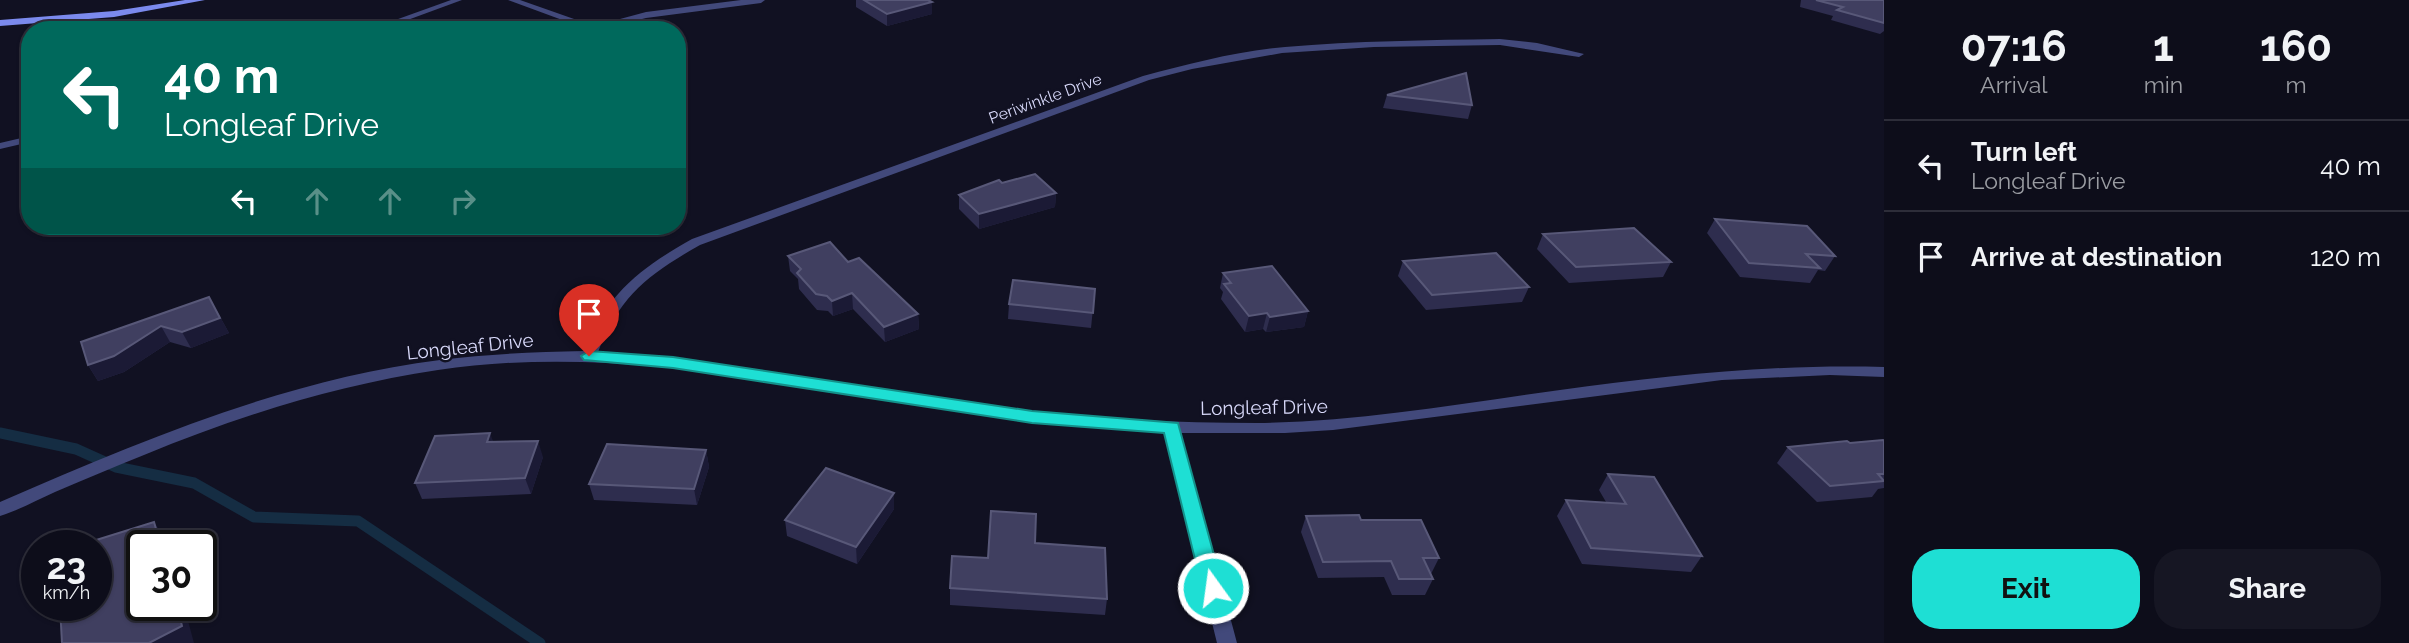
<!DOCTYPE html>
<html lang="en">
<head>
<meta charset="utf-8">
<style>
	body { margin:0; font-family:Raleway,sans-serif; background:#161623; color:#f1f3f6; height:100vh; display:flex; flex-direction:column; font-size:26px; white-space:nowrap }
	* { box-sizing:border-box; margin:0 }
	p { font-size:23px; color:#9a9ca2 }
	.icon { flex:none; width:38px; height:38px; fill:none; stroke:currentColor; stroke-width:2; stroke-linecap:round; stroke-linejoin:round }
	.map { position:relative; flex:1; overflow:hidden }
	.panel { display:flex; flex-direction:column; background:#0d0d1a; width:525px }
	.panel>* { flex:none }
	.banner { position:absolute; left:21px; top:21px; width:665px; height:214px; border-radius:28px; box-shadow:0 2px 5px #0004,0 0 0 2px #2d2d39; background:#00695c; color:#fff; overflow:hidden }
	.speed { position:absolute; left:21px; top:530px; display:flex; gap:14px; font-size:35px; font-weight:700; text-align:center }
	.speed>* { display:grid; place-content:center; width:91px; height:91px; border-radius:50%; background:#0d0d1a; box-shadow:0 2px 5px #0004,0 0 0 2px #2d2d39; line-height:1 }
	.speed small { font-size:18px; font-weight:400 }
	.speed .limit { border:4px solid #111; border-radius:10px; background:#fff; color:#111 }
	.pin { position:absolute; display:grid; place-items:center; width:60px; height:60px; color:#fff; margin:-72px -30px; border-radius:50% 50% 50% 0; rotate:-45deg; box-shadow:0 0 7px #0007 }
	.pin .icon { rotate:45deg }
	.me { position:absolute; width:77px; margin:-38px; rotate:346deg; stroke-linejoin:round; filter:drop-shadow(0 0 5px #0008) }
	.turn { display:flex; align-items:center; gap:24px; height:147px; padding:0 28px; font-size:32px }
	.turn .icon { width:91px; height:91px; stroke-width:2.5 }
	.turn b { display:block; font-size:49px; line-height:60px }
	.lanes { display:flex; align-items:center; height:66px; padding:0 28px; background:#0003; justify-content:center; gap:35px; direction:ltr }
	.lanes .off { opacity:.35 }
	.eta { display:flex; justify-content:space-evenly; align-items:center; height:119px; text-align:center }
	.eta b { font-size:42px; font-weight:700; line-height:49px }
	.action { display:flex; gap:14px; margin-top:auto; padding:14px 28px }
	.action a { flex:1; height:80px; border-radius:28px; background:#1edfd4; color:#111; font-size:28px; font-weight:700; line-height:80px; text-align:center }
	.action a+a { background:#161623; color:#f1f3f6 }
	ul { padding:0; list-style:none }
	li { display:flex; align-items:center; gap:21px; height:91px; padding:0 28px; border-top:2px solid #2d2d39 }
	li div { flex:1 }
	li b { display:block; font-size:26px }
	li em { font-style:normal }
	main { display:flex; flex:1; min-height:0 }
	.map>svg:first-child { display:block }
	.lines { fill:none; stroke-linecap:round; stroke-linejoin:round }
	.stream { stroke:#152d43; stroke-width:11 }
	.lane { fill:#42497b; fill-rule:evenodd }
	.street { fill:#42497b; fill-rule:evenodd }
	.secondary { fill:#7b8aed; fill-rule:evenodd }
	.wall { fill:#2e2d4e }
	.shaded-wall { fill:#1b1a35 }
	.building { fill:#403f60; stroke:#585878; stroke-width:2 }
	.route { fill:#1edfd4; stroke:#14918a; stroke-width:2 }
	.labels { text-anchor:middle; stroke-width:5; stroke-linejoin:round; paint-order:stroke }
	.far-street-label { font-size:16px; fill:#d8d9fa; stroke:#112 }
	.street-label { font-size:19px; fill:#d8d9fa; stroke:#112 }
</style>
</head>
<body>
<main>
<div class="map">
<svg width="1884" height="643" viewBox="0 0 1884 643">
	<rect width="100%" height="100%" fill="#112"/>
	<g class="lines">
		<polyline class="stream" points="0,433 76,449 116,467 194,483 254,517 358,521 540,643"/>
		<polygon class="lane" points="451,0 462,0 394,25 387,23"/>
		<g class="street">
			<polygon points="508,0 520,0 594,26 646,12 741,0 765,0 761,3 646,18 599,30 583,30 584,28"/>
			<path d="M 1500,39 L 1537,43 L 1584,54 L 1579,57 L 1500,45 L 1374,47 L 1282,53 L 1192,69 L 1149,80 L 700,245 C 649,274 620,295 598,352 C 726,360 851,386 978,404 C 1071,417 1163,423 1257,423 C 1358,422 1459,404 1560,390 C 1668,375 1775,364 1884,367 L 1884,377 L 1830,375 L 1722,380 L 1333,430 L 1285,433 L 1181,433 L 1237,643 L 1217,643 L 1165,432 C 1083,429 1002,419 920,405 C 760,379 600,346 438,370 C 337,385 238,416 144,455 C 114,467 85,479 55,492 C 37,500 19,510 0,516 L 0,502 C 140,441 287,379 440,360 C 488,354 535,352 584,351 C 607,294 639,269 692,239 L 1143,76 C 1189,64 1237,51 1285,47 C 1356,41 1428,40 1500,39 Z"/>
			<polygon points="30,136 30,142 0,149 0,143"/>
		</g>
		<polygon class="secondary" points="185,0 205,0 114,17 0,26 0,20 114,11"/>
	</g>
	<g class="wall">
		<polygon points="856,0 928,0 932,14 887,26 856,7"/>
		<polygon points="1801,0 1884,0 1884,31 1880,34 1831,20 1833,16 1800,7"/>
		<polygon points="1387,95 1472,105 1468,119 1383,108"/>
		<polygon points="1002,183 1056,193 1055,207 979,229 959,209 959,195"/>
		<polygon points="1715,219 1835,256 1825,271 1818,270 1810,283 1740,277 1707,233"/>
		<polygon points="1543,234 1671,262 1663,277 1569,283 1537,249"/>
		<polygon points="788,256 848,262 918,314 919,329 885,342 853,309 833,316 828,311 817,310 799,289 798,279 790,271"/>
		<polygon points="1403,261 1529,287 1522,302 1426,310 1398,276"/>
		<polygon points="1223,273 1308,311 1304,327 1266,332 1263,329 1245,332 1221,299 1223,292 1220,288"/>
		<polygon points="1095,289 1091,328 1008,319 1009,304"/>
		<polygon points="209,297 229,333 191,348 170,342 124,372 98,381 88,365"/>
		<polygon points="1884,441 1884,488 1878,489 1872,497 1817,502 1777,463 1788,447"/>
		<polygon points="706,450 709,467 697,505 594,500 589,484"/>
		<polygon points="543,457 531,494 422,499 415,483"/>
		<polygon points="1608,474 1702,556 1691,572 1582,564 1557,516 1566,500 1606,502 1599,490"/>
		<polygon points="894,493 894,509 857,564 787,536 785,520"/>
		<polygon points="1306,516 1361,520 1439,558 1431,574 1433,579 1425,595 1392,595 1384,577 1318,578 1301,532"/>
		<polygon points="1035,543 1107,599 1105,615 950,605 950,588 988,558"/>
	</g>
	<g class="shaded-wall">
		<polygon points="932,2 932,14 887,26 887,14"/>
		<polygon points="1056,193 1055,207 979,229 979,214"/>
		<polygon points="852,293 853,309 833,316 832,301"/>
		<polygon points="209,297 229,333 191,348 182,332"/>
		<polygon points="1308,311 1304,327 1266,332 1270,317"/>
		<polygon points="1267,313 1263,329 1245,332 1249,316"/>
		<polygon points="918,314 919,329 885,342 884,327"/>
		<polygon points="161,326 170,342 124,372 98,381 88,365"/>
		<polygon points="490,433 496,449 487,442"/>
		<polygon points="538,441 543,457 531,494 525,478"/>
		<polygon points="706,450 709,467 697,505 694,489"/>
		<polygon points="894,493 894,509 857,564 856,547"/>
		<polygon points="154,522 165,538 168,546 161,546"/>
		<polygon points="177,606 184,606 194,643 149,643"/>
	</g>
	<g class="building">
		<polygon points="864,0 928,0 932,2 887,14"/>
		<polygon points="1816,0 1884,0 1884,23 1837,10 1843,7"/>
		<polygon points="1466,73 1472,105 1387,95"/>
		<polygon points="1035,174 1056,193 979,214 959,195 999,180 1002,183"/>
		<polygon points="1715,219 1807,226 1835,256 1806,254 1820,268 1749,263"/>
		<polygon points="1634,228 1671,262 1576,267 1543,234"/>
		<polygon points="830,242 848,262 859,258 918,314 884,327 852,293 832,301 827,296 816,294 797,273 801,269 788,256"/>
		<polygon points="1496,253 1529,287 1432,295 1403,261"/>
		<polygon points="1272,266 1308,311 1270,317 1267,313 1249,316 1224,284 1231,283 1223,273"/>
		<polygon points="1013,280 1095,289 1093,313 1009,304"/>
		<polygon points="209,297 220,318 182,332 161,326 114,356 88,365 81,342"/>
		<polygon points="490,433 487,442 538,441 525,478 415,483 435,436"/>
		<polygon points="1883,440 1884,441 1884,474 1878,474 1884,481 1830,486 1788,447 1847,441 1850,443"/>
		<polygon points="607,444 706,450 694,489 589,484"/>
		<polygon points="826,468 894,493 856,547 785,520"/>
		<polygon points="1608,474 1654,477 1702,556 1591,548 1566,500 1626,504"/>
		<polygon points="991,511 1036,514 1035,543 1105,548 1107,599 950,588 952,556 988,558"/>
		<polygon points="1359,515 1361,520 1421,520 1439,558 1423,558 1433,579 1399,579 1391,561 1323,562 1306,516"/>
		<polygon points="154,522 161,546 142,546 142,606 177,606 182,626 149,643 62,643 60,606 96,606 96,546 77,546"/>
	</g>
	<polygon class="route" points="589,351 673,357 1032,411 1178,423 1223,588 1220,594 1213,597 1205,594 1202,588 1164,433 1032,423 673,368 584,360 581,356"/>
	<g class="labels">
		<g class="far-street-label">
			<text transform="translate(1045 98) rotate(-20)" y="6">Periwinkle Drive</text>
		</g>
		<g class="street-label">
			<text transform="translate(470 346) rotate(-6)" y="7">Longleaf Drive</text>
			<text transform="translate(1264 407) rotate(-1)" y="7">Longleaf Drive</text>
		</g>
	</g>
</svg>
<div class="speed"><div>23<small>km/h</small></div><div class="limit">30</div></div>
<div class="pin" style="left:589px;top:356px;background:#d93025"><svg class="icon" aria-label="arrive" viewBox="0 0 24 24"><path d="M6 21V4h12l-3 4 3 4H6"/></svg></div>
<svg class="me" style="left:1213px;top:588px" viewBox="-20 -20 40 40"><circle r="17" fill="#1edfd4" stroke="#fff" stroke-width="3"/><path d="M0-11L8 9 0 5-8 9z" fill="#fff"/></svg>
<div class="banner">
<div class="turn"><svg class="icon" aria-label="left" viewBox="0 0 24 24"><path d="M17 20v-9H6M10 6l-5 5 5 5"/></svg><div><b>40 m</b>Longleaf Drive</div></div>
<div class="lanes"><svg class="icon" aria-label="left" viewBox="0 0 24 24"><path d="M17 20v-9H6M10 6l-5 5 5 5"/></svg><svg class="icon off" aria-label="ahead" viewBox="0 0 24 24"><path d="M12 20V5M6 11l6-6 6 6"/></svg><svg class="icon off" aria-label="ahead" viewBox="0 0 24 24"><path d="M12 20V5M6 11l6-6 6 6"/></svg><svg class="icon off" aria-label="right" viewBox="0 0 24 24"><path d="M7 20v-9h11M14 6l5 5-5 5"/></svg></div>
</div>
</div>
<section class="panel">
<div class="eta">
<div><b>07:16</b><p>Arrival</p></div>
<div><b>1</b><p>min</p></div>
<div><b>160</b><p>m</p></div>
</div>
<ul>
<li><svg class="icon" aria-label="left" viewBox="0 0 24 24"><path d="M17 20v-9H6M10 6l-5 5 5 5"/></svg><div><b>Turn left</b><p>Longleaf Drive</p></div><em>40 m</em></li>
<li><svg class="icon" aria-label="arrive" viewBox="0 0 24 24"><path d="M6 21V4h12l-3 4 3 4H6"/></svg><div><b>Arrive at destination</b></div><em>120 m</em></li>
</ul>
<div class="action"><a>Exit</a><a>Share</a></div>
</section>
</main>
</body>
</html>
